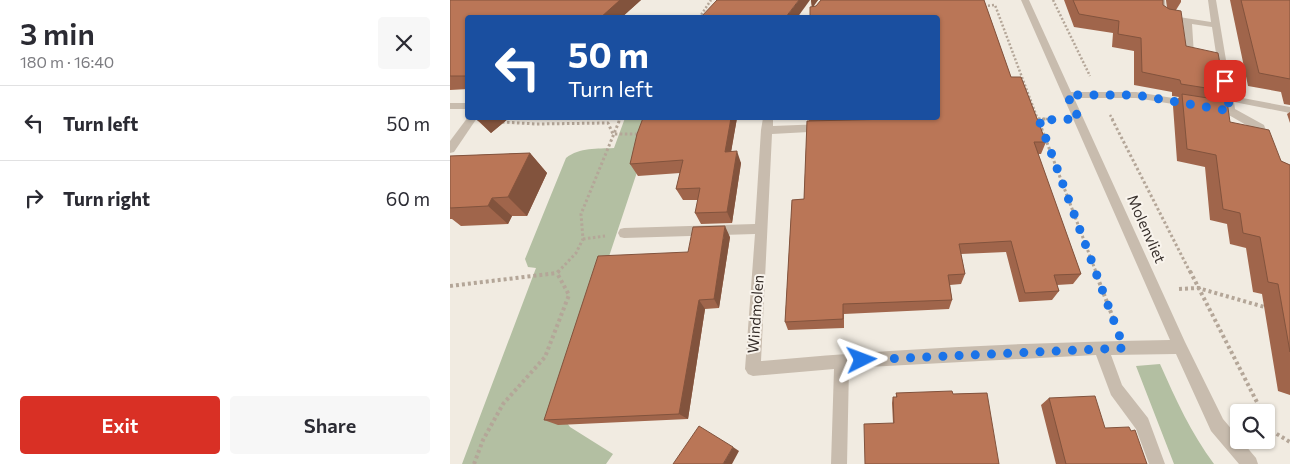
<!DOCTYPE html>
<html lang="en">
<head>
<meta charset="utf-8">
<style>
	body { margin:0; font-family:Commissioner,sans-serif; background:#f7f7f7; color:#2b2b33; height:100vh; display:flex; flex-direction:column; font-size:19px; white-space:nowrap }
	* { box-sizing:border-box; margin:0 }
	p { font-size:16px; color:#7c7c81 }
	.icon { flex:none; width:28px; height:28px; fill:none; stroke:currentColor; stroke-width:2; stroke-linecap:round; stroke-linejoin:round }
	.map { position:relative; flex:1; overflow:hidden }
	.details { display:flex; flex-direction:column; background:#fff; width:450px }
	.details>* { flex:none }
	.top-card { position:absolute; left:15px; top:15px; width:475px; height:105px; border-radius:5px; box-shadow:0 1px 4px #0004; background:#1a4fa0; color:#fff; overflow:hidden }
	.buttons { position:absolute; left:780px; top:404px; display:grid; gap:10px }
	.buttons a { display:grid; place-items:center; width:45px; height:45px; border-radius:5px; background:#fff; box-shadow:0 1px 4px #0004; font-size:25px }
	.pin { position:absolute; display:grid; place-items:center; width:42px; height:42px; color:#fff; margin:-21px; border-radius:10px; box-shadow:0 2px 8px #0006 }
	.me { position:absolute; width:55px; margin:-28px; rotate:87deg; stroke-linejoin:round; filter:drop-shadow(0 0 4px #0008) }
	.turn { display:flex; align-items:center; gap:18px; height:105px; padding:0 20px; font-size:22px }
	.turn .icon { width:65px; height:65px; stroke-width:2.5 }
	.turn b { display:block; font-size:35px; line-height:42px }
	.round { display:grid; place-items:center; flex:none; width:52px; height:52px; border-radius:5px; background:#f7f7f7 }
	.overview { display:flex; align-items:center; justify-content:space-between; height:85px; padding:0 20px }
	h1 { font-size:30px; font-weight:600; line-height:38px }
	.primary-button { display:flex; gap:10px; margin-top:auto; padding:10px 20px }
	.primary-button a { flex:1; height:58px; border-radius:5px; background:#d93025; color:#fff; font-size:20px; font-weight:600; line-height:58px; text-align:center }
	.primary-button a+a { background:#f7f7f7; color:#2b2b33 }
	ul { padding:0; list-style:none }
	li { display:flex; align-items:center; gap:15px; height:75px; padding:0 20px; border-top:1px solid #e1e1e2 }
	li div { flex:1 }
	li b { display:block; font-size:19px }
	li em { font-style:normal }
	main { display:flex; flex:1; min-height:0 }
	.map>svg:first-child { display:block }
	.green { fill:#b3bfa2 }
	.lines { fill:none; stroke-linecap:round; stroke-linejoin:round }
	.path-far2 { stroke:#b4a698; stroke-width:2.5; stroke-dasharray:2 2; stroke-linecap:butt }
	.path-far1 { stroke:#b4a698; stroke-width:3; stroke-dasharray:2.5 2.5; stroke-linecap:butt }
	.path { stroke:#b4a698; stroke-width:4; stroke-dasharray:3 3; stroke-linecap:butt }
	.minor { fill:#c8bcae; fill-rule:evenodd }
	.wall { fill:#a0654b }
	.shaded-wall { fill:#82533d }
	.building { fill:#ba7657; stroke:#82533d }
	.route { stroke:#1a73e8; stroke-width:9; stroke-dasharray:0 16.2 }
	.labels { text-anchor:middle; stroke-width:4; stroke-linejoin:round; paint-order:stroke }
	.street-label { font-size:15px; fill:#38302c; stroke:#f9f4ed }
</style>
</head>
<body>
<main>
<section class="details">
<div class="overview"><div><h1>3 min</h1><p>180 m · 16:40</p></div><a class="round"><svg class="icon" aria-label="close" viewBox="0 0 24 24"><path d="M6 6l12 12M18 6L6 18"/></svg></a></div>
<ul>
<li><svg class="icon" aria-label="left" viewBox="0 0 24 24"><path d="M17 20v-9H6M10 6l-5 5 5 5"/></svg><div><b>Turn left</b></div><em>50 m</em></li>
<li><svg class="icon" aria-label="right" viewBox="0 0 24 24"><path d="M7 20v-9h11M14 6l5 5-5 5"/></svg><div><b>Turn right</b></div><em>60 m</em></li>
</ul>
<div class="primary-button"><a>Exit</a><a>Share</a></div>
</section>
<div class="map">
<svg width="840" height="464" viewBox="0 0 840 464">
	<rect width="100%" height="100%" fill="#f1ebe1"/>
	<g class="green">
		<path d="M 175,118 L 205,118 L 108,410 L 120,427 L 163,454 L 156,464 L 12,464 L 86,268 L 78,267 L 75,259 L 116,158 C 130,147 147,149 164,148 Z"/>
		<path d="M 710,364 C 726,400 741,433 764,464 L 724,464 L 686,366 Z"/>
	</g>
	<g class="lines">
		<g class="path-far2">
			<polyline points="603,0 640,76"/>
			<polyline points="534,6 545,5 588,120"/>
			<polyline points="249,18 261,0"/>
			<polyline points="660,115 663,120"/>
			<polyline points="588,119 605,119"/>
			<polyline points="169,120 170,118"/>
		</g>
		<g class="path-far1">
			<polyline points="588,119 646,272"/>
			<polyline points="588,119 605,119"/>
			<polyline points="662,119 740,272"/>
			<polyline points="52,122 86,124 158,123 163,134 191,134"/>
			<polyline points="133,239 155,236"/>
			<polyline points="108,272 126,253 133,239 131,214 170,119"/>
		</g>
		<g class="path">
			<polyline points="645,271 665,323"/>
			<polyline points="740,271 812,412"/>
			<polyline points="0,286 107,273"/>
			<polyline points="729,289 748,288 818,308"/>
			<polyline points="816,420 822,431 840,442"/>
			<polyline points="24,464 33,440 53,404 95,357 119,295 107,273 109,271"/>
		</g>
		<g class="minor">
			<path d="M 571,0 L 579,0 L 621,92 L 686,92 L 741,101 L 746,104 L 741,107 L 686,98 L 624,98 L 735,342 L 773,419 L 806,458 L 808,464 L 789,464 L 761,431 L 726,354 L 661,355 L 672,385 L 698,418 L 715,464 L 699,464 L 686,429 L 661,395 L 646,355 L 399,368 L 397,464 L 381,464 L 384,369 L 303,376 L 298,374 L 295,369 L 305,234 L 174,238 L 170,237 L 168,233 L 170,229 L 174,228 L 305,224 L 311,130 L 313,118 L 323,118 L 323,126 L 373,124 L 378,128 L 377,131 L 322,134 L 311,361 C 447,349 583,342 720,340 Z"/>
			<polygon points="707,0 715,0 716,15 761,22 758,0 766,0 782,96 840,107 840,113 784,102 785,109 814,125 820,142 819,145 811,145 805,130 777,114 759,110 758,108 763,105 774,106 762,27 742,24 744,55 751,58 746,61 737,59 733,23 709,19"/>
			<rect x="0" y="103" width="18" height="6"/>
			<polygon points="18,117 27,118 4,152 0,153 0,141"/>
		</g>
	</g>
	<g class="wall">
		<polygon points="0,0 191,0 171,18 18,18 18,89 0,90"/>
		<polygon points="361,0 368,0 363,7 366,6 371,0 534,0 561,77 571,77 596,142 591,154 588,154 631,274 623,284 607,285 609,291 602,300 569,302 556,252 511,254 515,274 511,284 500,285 502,300 499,309 394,314 394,328 338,330 335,322 342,200 354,199 357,121 359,121 358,118 488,118 488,18 360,18 360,7 362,7"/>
		<polygon points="614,0 713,0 713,5 717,8 716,0 731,0 731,2 726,10 736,46 775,91 767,100 780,122 831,161 840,165 840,395 828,391 812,294 803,292 796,248 780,244 777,224 760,220 755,167 727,161 723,106 729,97 722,96 722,92 684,85 684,51 662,47 663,33 624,27"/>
		<polygon points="780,0 840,0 840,105 834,104 831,92 798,86"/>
		<polygon points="840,112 840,123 837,114"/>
		<polygon points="25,118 59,118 41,133"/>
		<polygon points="193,118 287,118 281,151 291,163 282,223 251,224 245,213 248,200 233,200 226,189 230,173 188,176 180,164"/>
		<polygon points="80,153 97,173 77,216 62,216 58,224 11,226 2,219 0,219 0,156"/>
		<polygon points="280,237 269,308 255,309 238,419 108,425 94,420 238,252"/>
		<polygon points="446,393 503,394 537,393 443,423 442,403 443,397 446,397"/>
		<polygon points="599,398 655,428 681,431 697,464 606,464 591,405"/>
	</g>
	<g class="shaded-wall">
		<polygon points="170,0 191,0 171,18 150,18"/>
		<polygon points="349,0 360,0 347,18 335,18"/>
		<polygon points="361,0 368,0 362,8"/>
		<polygon points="33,118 59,118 41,133 29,121"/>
		<polygon points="281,118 287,118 279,164 275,152"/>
		<polygon points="287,151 291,163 282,223 277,212"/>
		<polygon points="80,153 97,173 77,216 58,197"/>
		<polygon points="42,198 62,216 58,224 38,206"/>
		<polygon points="275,226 280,237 269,308 264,299"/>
		<polygon points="249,300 255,309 238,419 229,414"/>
		<polygon points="283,447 289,451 282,464 273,464"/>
	</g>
	<g class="building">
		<polygon points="0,0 170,0 150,18 18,18 18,76 0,76"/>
		<polygon points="267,0 349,0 335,18 250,18"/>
		<polygon points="371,0 534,0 561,77 571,77 596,142 584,142 631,274 604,275 609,291 575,293 561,241 509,244 515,274 498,275 502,300 393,304 393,319 335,322 342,200 354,199 357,121 488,118 488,113 489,111 488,110 488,18 360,18 360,7 366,6"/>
		<polygon points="623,0 713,0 713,5 719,9 731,11 736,46 768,53 775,91 731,84 730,80 692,72 691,38 668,34 669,21 629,14"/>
		<polygon points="791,0 840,0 840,79 809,73"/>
		<polygon points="732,94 777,101 780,122 819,130 831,161 840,165 840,352 828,284 818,282 810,237 793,233 790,213 773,209 766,155 737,149"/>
		<polygon points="25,118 33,118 29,121"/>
		<polygon points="193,118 281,118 275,152 287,151 277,212 245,213 250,188 226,189 233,160 180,164 187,134"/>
		<polygon points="80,153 58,197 42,198 38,206 0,208 0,156"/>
		<polygon points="275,226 264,299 249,300 229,414 94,420 148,256 238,252 243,227"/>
		<polygon points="502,391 503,394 537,393 549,464 415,464 414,424 444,423 443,397 447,397 446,393"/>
		<polygon points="645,396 655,428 679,427 681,431 685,430 697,464 616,464 599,398"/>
		<polygon points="249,426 283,447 273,464 223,464"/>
	</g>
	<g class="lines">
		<polyline class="route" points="412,360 674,348 589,120 629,119 617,95 686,95 780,111 775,81"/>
	</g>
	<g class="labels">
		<g class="street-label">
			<text transform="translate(696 229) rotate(66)" y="5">Molenvliet</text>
			<text transform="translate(306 314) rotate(-86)" y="5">Windmolen</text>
		</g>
	</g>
</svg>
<div class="buttons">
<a><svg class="icon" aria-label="search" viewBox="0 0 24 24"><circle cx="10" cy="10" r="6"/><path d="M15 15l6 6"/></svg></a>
</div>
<div class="pin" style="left:775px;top:81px;background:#d93025"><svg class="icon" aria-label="arrive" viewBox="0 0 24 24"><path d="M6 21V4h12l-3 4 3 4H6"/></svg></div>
<svg class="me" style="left:412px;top:360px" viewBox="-20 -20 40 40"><path d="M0-17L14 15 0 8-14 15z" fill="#1a73e8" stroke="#fff" stroke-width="4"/></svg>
<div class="top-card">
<div class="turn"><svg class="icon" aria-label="left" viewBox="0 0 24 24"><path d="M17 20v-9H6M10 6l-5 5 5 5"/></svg><div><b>50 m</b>Turn left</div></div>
</div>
</div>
</main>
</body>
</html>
